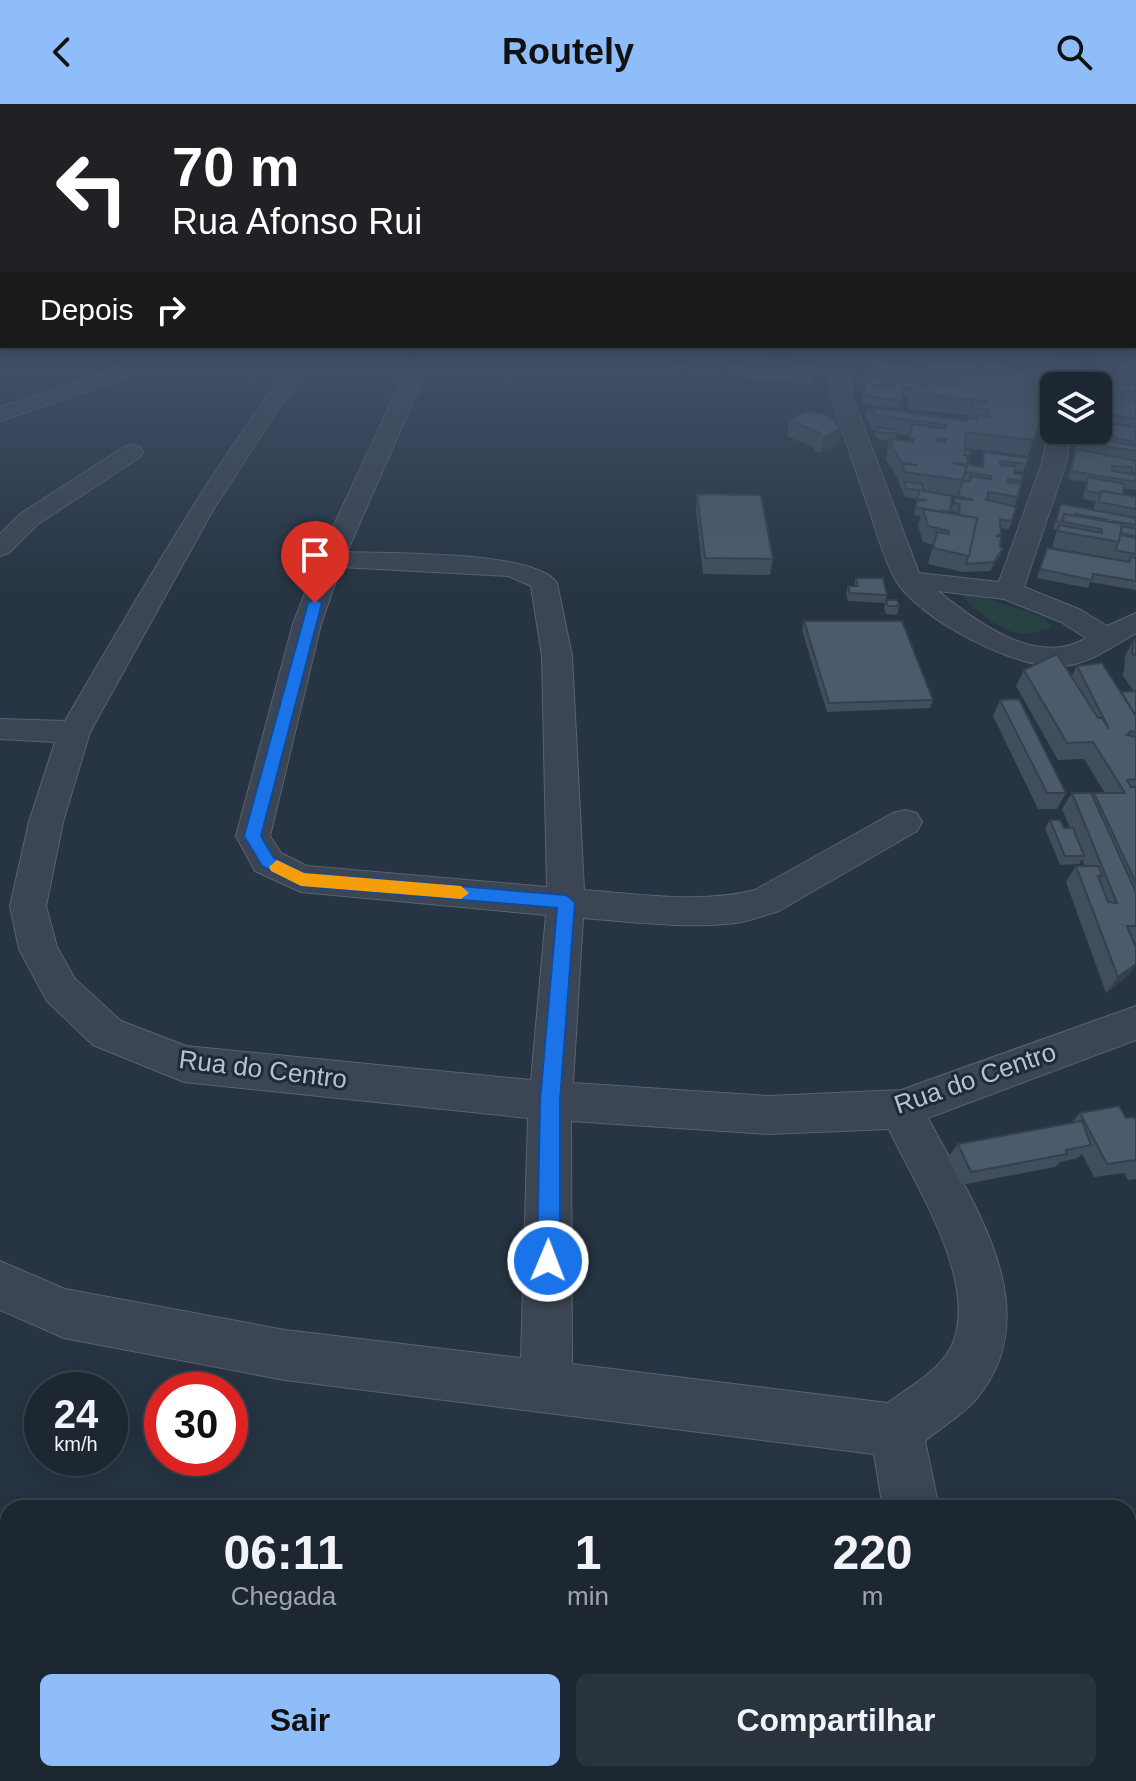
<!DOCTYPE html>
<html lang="pt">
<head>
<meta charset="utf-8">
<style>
	body { margin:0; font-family:Arial,sans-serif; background:#29333e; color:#f1f3f6; height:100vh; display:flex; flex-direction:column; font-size:30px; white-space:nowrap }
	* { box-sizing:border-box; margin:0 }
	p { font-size:26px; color:#a0a5ac }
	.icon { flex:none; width:44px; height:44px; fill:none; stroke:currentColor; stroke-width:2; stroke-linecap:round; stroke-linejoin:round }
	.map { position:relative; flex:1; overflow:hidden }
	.sheet { position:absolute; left:0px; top:1396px; width:1136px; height:282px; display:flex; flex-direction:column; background:#1c2732; border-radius:24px 24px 0 0; box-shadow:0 4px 20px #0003,0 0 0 2px #3a444d }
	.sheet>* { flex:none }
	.top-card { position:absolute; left:0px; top:0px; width:1136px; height:244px; box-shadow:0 4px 20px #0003,0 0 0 2px #3a444d; background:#202124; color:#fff; overflow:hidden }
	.fabs { position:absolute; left:1040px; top:268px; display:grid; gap:16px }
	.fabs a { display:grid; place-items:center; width:72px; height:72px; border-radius:12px; background:#1c2732; box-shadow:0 4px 20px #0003,0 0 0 2px #3a444d; font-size:40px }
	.speed { position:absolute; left:24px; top:1268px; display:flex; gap:16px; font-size:40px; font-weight:700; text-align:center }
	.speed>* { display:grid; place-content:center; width:104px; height:104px; border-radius:50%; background:#1c2732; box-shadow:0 4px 20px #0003,0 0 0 2px #3a444d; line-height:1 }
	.speed small { font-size:20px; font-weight:400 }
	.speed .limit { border:12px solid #d22; background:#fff; color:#111 }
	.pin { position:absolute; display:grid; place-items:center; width:68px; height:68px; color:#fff; margin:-82px -34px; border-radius:50% 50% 50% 0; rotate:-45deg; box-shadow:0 0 8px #0007 }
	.pin .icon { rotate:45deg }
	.me { position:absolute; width:88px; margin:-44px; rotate:1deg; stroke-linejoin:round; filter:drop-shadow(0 0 6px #0008) }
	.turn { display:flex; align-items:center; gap:28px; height:168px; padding:0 40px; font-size:36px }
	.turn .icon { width:104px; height:104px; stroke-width:2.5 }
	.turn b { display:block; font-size:56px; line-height:68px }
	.then { display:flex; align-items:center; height:76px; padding:0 40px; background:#0003; gap:16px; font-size:30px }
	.eta { display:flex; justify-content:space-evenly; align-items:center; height:136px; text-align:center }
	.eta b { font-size:48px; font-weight:600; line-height:56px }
	.action { display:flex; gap:16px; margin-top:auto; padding:16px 40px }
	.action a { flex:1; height:92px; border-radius:12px; background:#8fbdfa; color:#111; font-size:32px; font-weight:600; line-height:92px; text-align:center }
	.action a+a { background:#29333e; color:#f1f3f6 }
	header { display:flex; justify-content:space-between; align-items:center; height:104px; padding:0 40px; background:#8fbdfa; color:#111; font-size:36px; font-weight:600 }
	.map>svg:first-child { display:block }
	.green { fill:#284244 }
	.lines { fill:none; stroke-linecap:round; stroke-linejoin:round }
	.street-casing { stroke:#596370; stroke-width:2 }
	.street { fill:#3b4553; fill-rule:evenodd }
	.wall { fill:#414e5d; fill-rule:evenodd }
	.shaded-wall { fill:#35404c }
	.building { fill:#4c5b6c; stroke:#35404c; stroke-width:2; fill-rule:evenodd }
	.route { fill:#1a73e8; stroke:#114b97; stroke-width:2 }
	.slow { fill:#f59e0b }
	.labels { text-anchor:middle; stroke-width:6; stroke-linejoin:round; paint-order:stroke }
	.street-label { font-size:26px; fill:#b8c1cc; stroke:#1f2a38 }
</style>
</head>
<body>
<header><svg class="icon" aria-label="back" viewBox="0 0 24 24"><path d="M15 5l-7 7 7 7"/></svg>Routely<svg class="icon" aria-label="search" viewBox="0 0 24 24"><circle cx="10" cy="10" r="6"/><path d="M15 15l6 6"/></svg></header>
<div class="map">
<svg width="1136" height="1677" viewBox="0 0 1136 1677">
	<rect width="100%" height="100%" fill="#263443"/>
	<path class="green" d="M 955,484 L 1044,513 L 1052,524 C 1044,526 1034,530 1026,530 C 998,529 972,503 955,484 Z"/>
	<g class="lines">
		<defs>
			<g id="street">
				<polygon points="137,252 162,252 122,275 0,317 0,303 108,267"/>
				<path d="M 297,252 L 317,252 L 275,310 L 213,406 L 90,628 L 63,718 L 46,802 L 57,843 L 75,875 L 121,917 L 186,942 L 531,976 L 546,811 L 301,788 L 255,767 L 236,732 L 293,520 L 318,455 L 413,252 L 433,252 L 347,448 C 390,450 535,446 557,479 L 572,552 L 584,786 C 639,790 701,800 755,786 L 893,709 L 905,706 L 917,709 L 922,718 L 917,727 L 779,807 C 765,811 750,817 736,819 C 686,825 633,818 583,814 L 573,979 L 768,992 L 901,986 L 1136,902 L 1136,936 L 928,1014 C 971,1097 1050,1206 977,1294 C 963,1311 941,1323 925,1337 L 939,1404 L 883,1404 L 874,1350 L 285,1276 L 64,1234 L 0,1206 L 0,1157 L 65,1185 L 285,1226 L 521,1254 L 528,1014 L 184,978 L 93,941 L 47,897 L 19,845 L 10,802 L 29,718 L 55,638 L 0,635 L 0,615 L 65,617 C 138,492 209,367 297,252 ZM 341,463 L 508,472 L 531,482 L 542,552 L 547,783 L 307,762 L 281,749 L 270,732 L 321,520 ZM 571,1017 L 768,1030 L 889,1025 C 915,1081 976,1173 954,1236 C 945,1264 910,1282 888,1299 L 572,1260 Z"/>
				<polygon points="612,252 633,252 620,260 613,258"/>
				<path d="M 844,252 L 864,252 L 851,274 L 851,289 L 919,469 L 999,478 L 1042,359 L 1049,326 L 1054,321 L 1054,326 L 1071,326 L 1066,359 L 1024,483 L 1081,506 L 1107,522 L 1136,509 L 1136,529 C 1113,542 1091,559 1064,562 C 1020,568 916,514 895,475 C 883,453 877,429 869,405 C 856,367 843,328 829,289 L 831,274 ZM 938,487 L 1004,495 L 1061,518 L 1086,534 C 1037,564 977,518 938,487 Z"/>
				<polygon points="1064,252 1084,252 1078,282 1058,282"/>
				<polygon points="132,341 140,343 143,348 140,353 38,420 9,449 0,452 0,430 20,410 124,343"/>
				<polygon points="950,1670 1014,1670 1016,1677 952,1677"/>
			</g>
		</defs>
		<use href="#street" class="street-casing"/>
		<use href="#street" class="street"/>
	</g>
	<g class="wall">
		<polygon points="560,252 598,252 594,257"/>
		<polygon points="707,252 831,252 818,268 815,267 811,281 726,271 728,260 723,260 713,269 671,263 671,256 706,254"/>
		<path d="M 872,252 L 1060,252 L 1028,352 L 965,344 L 971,361 L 981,363 L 984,348 L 1028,354 L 1023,368 L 1014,367 L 1014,369 L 1023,371 L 1015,401 L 994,398 L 1012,417 L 1009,425 L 1000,424 L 1000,452 L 990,467 L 963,468 L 928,460 L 933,441 L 923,438 L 918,421 L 921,412 L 914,411 L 917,395 L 905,393 L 898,376 L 898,374 L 886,356 L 889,337 L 878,335 L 875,331 L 876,327 L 872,326 L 866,312 L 868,305 L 965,317 L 966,314 L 968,314 L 969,311 L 908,305 L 907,298 L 909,292 L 902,292 L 900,304 L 863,300 L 863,279 L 866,263 ZM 884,280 L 893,282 L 893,284 L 882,283 ZM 896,330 L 910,332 L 908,337 L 894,336 ZM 926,387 L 957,392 L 959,387 L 957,395 L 955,394 L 951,407 L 957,408 L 957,410 L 950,409 L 952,392 Z"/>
		<polygon points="1101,252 1136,252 1136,386 1123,384 1123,391 1136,393 1136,486 1090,478 1088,484 1037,474 1047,444 1122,457 1052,443 1057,426 1053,425 1061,400 1093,406 1096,397 1083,395 1086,378 1068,375 1075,346 1081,331 1084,331 1085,326 1098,326 1098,282 1090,282 1094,274 1091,274"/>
		<polygon points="807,307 838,341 821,349 814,347 815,344 787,332 789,316"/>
		<polygon points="697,390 773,455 770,471 703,470 696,406"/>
		<polygon points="856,474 887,491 885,499 848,497 846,490 848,482 854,482"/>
		<polygon points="886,496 899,502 897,511 886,510 884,504"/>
		<polygon points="804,517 933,596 930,604 827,608 802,526"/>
		<polygon points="1134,535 1136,535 1136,838 1133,838 1129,871 1106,889 1066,778 1076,762 1085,762 1082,755 1079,760 1060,761 1045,724 1050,716 1064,724 1070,724 1062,705 1072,689 1092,692 1094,689 1105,689 1084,655 1058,656 1016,582 1024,566 1071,573 1077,562 1121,588 1134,587 1122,571 1124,567 1125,552"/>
		<polygon points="1000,596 1066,689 1057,705 1038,705 993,612"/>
		<polygon points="1080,1009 1136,1016 1136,1075 1128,1076 1124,1069 1094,1073 1082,1050 1078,1054 1060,1058 1055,1063 961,1081 948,1053 958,1040 1071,1019"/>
	</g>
	<g class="shaded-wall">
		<polygon points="724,252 723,260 713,269 714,261"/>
		<polygon points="822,252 831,252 818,268 821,253"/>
		<polygon points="841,325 838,341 821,349 824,333"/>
		<polygon points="1003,444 1000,452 990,467 994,458"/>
		<polygon points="1136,860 1136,862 1129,871 1106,889 1118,873"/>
	</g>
	<g class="building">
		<polygon points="673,252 695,252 706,254 707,252 731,252 724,252 714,261 671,256"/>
		<polygon points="731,252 759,252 816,261 814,266 728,256"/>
		<polygon points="759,252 772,252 812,259 811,261"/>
		<path d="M 872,252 L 1060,252 L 1034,336 L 966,328 L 964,351 L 967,351 L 968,360 L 952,359 L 967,362 L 962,376 L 905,368 L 902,360 L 917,361 L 901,358 L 890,340 L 893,340 L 890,335 L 913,338 L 914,335 L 909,334 L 913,320 L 946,325 L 946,321 L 876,311 L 873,304 L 967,317 L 966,314 L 977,315 L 978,311 L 989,313 L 988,306 L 972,304 L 973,298 L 987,300 L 987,297 L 912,289 L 911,283 L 924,284 L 923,279 L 958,282 L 960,275 L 866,263 ZM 885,258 L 925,259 L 925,263 L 885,259 ZM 995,258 L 1028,264 L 1028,266 ZM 975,263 L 988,265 L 987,271 L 974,269 ZM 937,334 L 946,335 L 945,338 L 936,337 Z"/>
		<polygon points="1101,252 1117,252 1111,276 1096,273 1098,267 1094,266"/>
		<polygon points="1118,252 1136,252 1136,256 1134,255 1131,268 1128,267 1127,271 1114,269"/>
		<polygon points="864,272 886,274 880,281 871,282 894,284 895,276 947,281 923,279 922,284 902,284 902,297 865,292"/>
		<polygon points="1092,278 1136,280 1136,288 1122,288 1121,294 1136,297 1136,315 1098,309 1098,282 1093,282"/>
		<polygon points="807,307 830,312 841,325 824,333 817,331 820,329 789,316"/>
		<polygon points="1098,317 1136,323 1136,338 1089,329 1089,326 1098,326"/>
		<polygon points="877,323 897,326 896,330 879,328"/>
		<polygon points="1081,331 1136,342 1136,347 1080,338"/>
		<polygon points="1076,345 1136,357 1136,369 1132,369 1132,363 1112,362 1112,367 1136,371 1136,378 1071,367"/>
		<polygon points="965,346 971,347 968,354 971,361 983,363 984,348 1028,354 1026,360 1000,357 1000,361 1015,362 1014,369 1023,371 1022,377 1008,375 1007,378 1021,380 1018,393 988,388 988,396 985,395 1016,403 1012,417 1000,415 1001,430 996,432 1001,432 1000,443 1003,444 994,458 966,460 977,414 959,411 960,400 954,398 955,394 973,396 958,392 962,377 970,378 971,372 991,375 991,372 965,368 968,360 967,351 964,351"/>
		<polygon points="1088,373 1124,380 1123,391 1101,387 1100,389 1086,387"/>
		<polygon points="904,378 922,380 923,387 952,392 950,408 942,406 942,408 916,403 917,397 927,396 917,395 920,386 907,385"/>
		<polygon points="1101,387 1136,393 1136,405 1099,398"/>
		<polygon points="697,390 761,391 773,455 705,454"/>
		<polygon points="1061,400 1136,414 1136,421 1113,417 1112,419 1106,417 1108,416 1076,410 1076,412 1064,410 1061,418 1056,417"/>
		<polygon points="923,405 977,414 969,452 933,444 937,428 949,430 949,427 928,422"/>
		<polygon points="1064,410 1122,420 1119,438 1058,427 1059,421 1102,429 1102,425 1063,418"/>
		<polygon points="1122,422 1136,425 1136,432 1121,429"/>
		<polygon points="1120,431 1136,434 1136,450 1115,446 1119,438"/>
		<polygon points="1047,444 1130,458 1130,453 1136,454 1136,477 1093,470 1092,476 1040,465"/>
		<polygon points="856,474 883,474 887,491 850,489 848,482 858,482"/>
		<polygon points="886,496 897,496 899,502 888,502"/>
		<polygon points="804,517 902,517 933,596 829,599"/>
		<polygon points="1134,535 1136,535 1136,551 1132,550"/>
		<polygon points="1057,550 1098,614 1102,614 1109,625 1077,562 1102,559 1136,612 1136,629 1131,627 1127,631 1136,633 1136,675 1127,676 1131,683 1136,683 1136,779 1094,689 1125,689 1093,638 1067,639 1024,566"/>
		<polygon points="1136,587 1136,612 1121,588"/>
		<polygon points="1019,595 1066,689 1047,689 1000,596"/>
		<polygon points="1072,689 1091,689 1136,788 1136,822 1127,822 1136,844 1136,860 1118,873 1076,762 1098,762 1102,772 1098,772 1108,798 1117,799"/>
		<polygon points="1050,716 1060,716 1064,724 1073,724 1084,752 1065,752"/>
		<polygon points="1119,1002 1126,1014 1134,1013 1136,1016 1136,1056 1107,1060 1080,1009"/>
		<polygon points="1082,1017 1091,1041 1066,1046 1067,1050 971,1068 958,1040"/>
	</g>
	<linearGradient id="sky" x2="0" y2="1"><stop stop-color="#151d25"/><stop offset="0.52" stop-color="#415066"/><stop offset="1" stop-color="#415066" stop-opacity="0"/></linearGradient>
	<rect width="1136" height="486" fill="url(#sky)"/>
	<polygon class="route" points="315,495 322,499 261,732 274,754 304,769 566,791 575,798 560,997 560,1157 556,1165 548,1168 540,1165 537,1157 540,997 557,804 301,782 262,762 244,732 308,499"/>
	<polygon class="slow" points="277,756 304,769 461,782 469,789 461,795 301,782 271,767 269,763"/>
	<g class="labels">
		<g class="street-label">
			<text transform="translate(263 965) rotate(7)" y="9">Rua do Centro</text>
			<text transform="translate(975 974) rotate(-19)" y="9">Rua do Centro</text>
		</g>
	</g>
</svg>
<div class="fabs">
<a><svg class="icon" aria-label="layers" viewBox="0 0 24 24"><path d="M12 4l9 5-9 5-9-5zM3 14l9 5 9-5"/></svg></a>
</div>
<div class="speed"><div>24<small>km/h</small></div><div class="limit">30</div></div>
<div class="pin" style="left:315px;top:499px;background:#d93025"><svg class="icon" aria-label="arrive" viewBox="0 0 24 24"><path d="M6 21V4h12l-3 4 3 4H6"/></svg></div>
<svg class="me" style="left:548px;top:1157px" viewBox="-20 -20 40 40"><circle r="17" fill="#1a73e8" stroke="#fff" stroke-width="3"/><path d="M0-11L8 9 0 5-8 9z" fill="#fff"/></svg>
<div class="top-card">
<div class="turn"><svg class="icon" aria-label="left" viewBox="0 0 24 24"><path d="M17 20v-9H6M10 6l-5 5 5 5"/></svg><div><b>70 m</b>Rua Afonso Rui</div></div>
<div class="then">Depois<svg class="icon" aria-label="right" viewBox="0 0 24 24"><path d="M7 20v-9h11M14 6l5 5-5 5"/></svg></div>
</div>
<section class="sheet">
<div class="eta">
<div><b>06:11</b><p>Chegada</p></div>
<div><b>1</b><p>min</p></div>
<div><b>220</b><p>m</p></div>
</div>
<div class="action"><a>Sair</a><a>Compartilhar</a></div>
</section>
</div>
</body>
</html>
